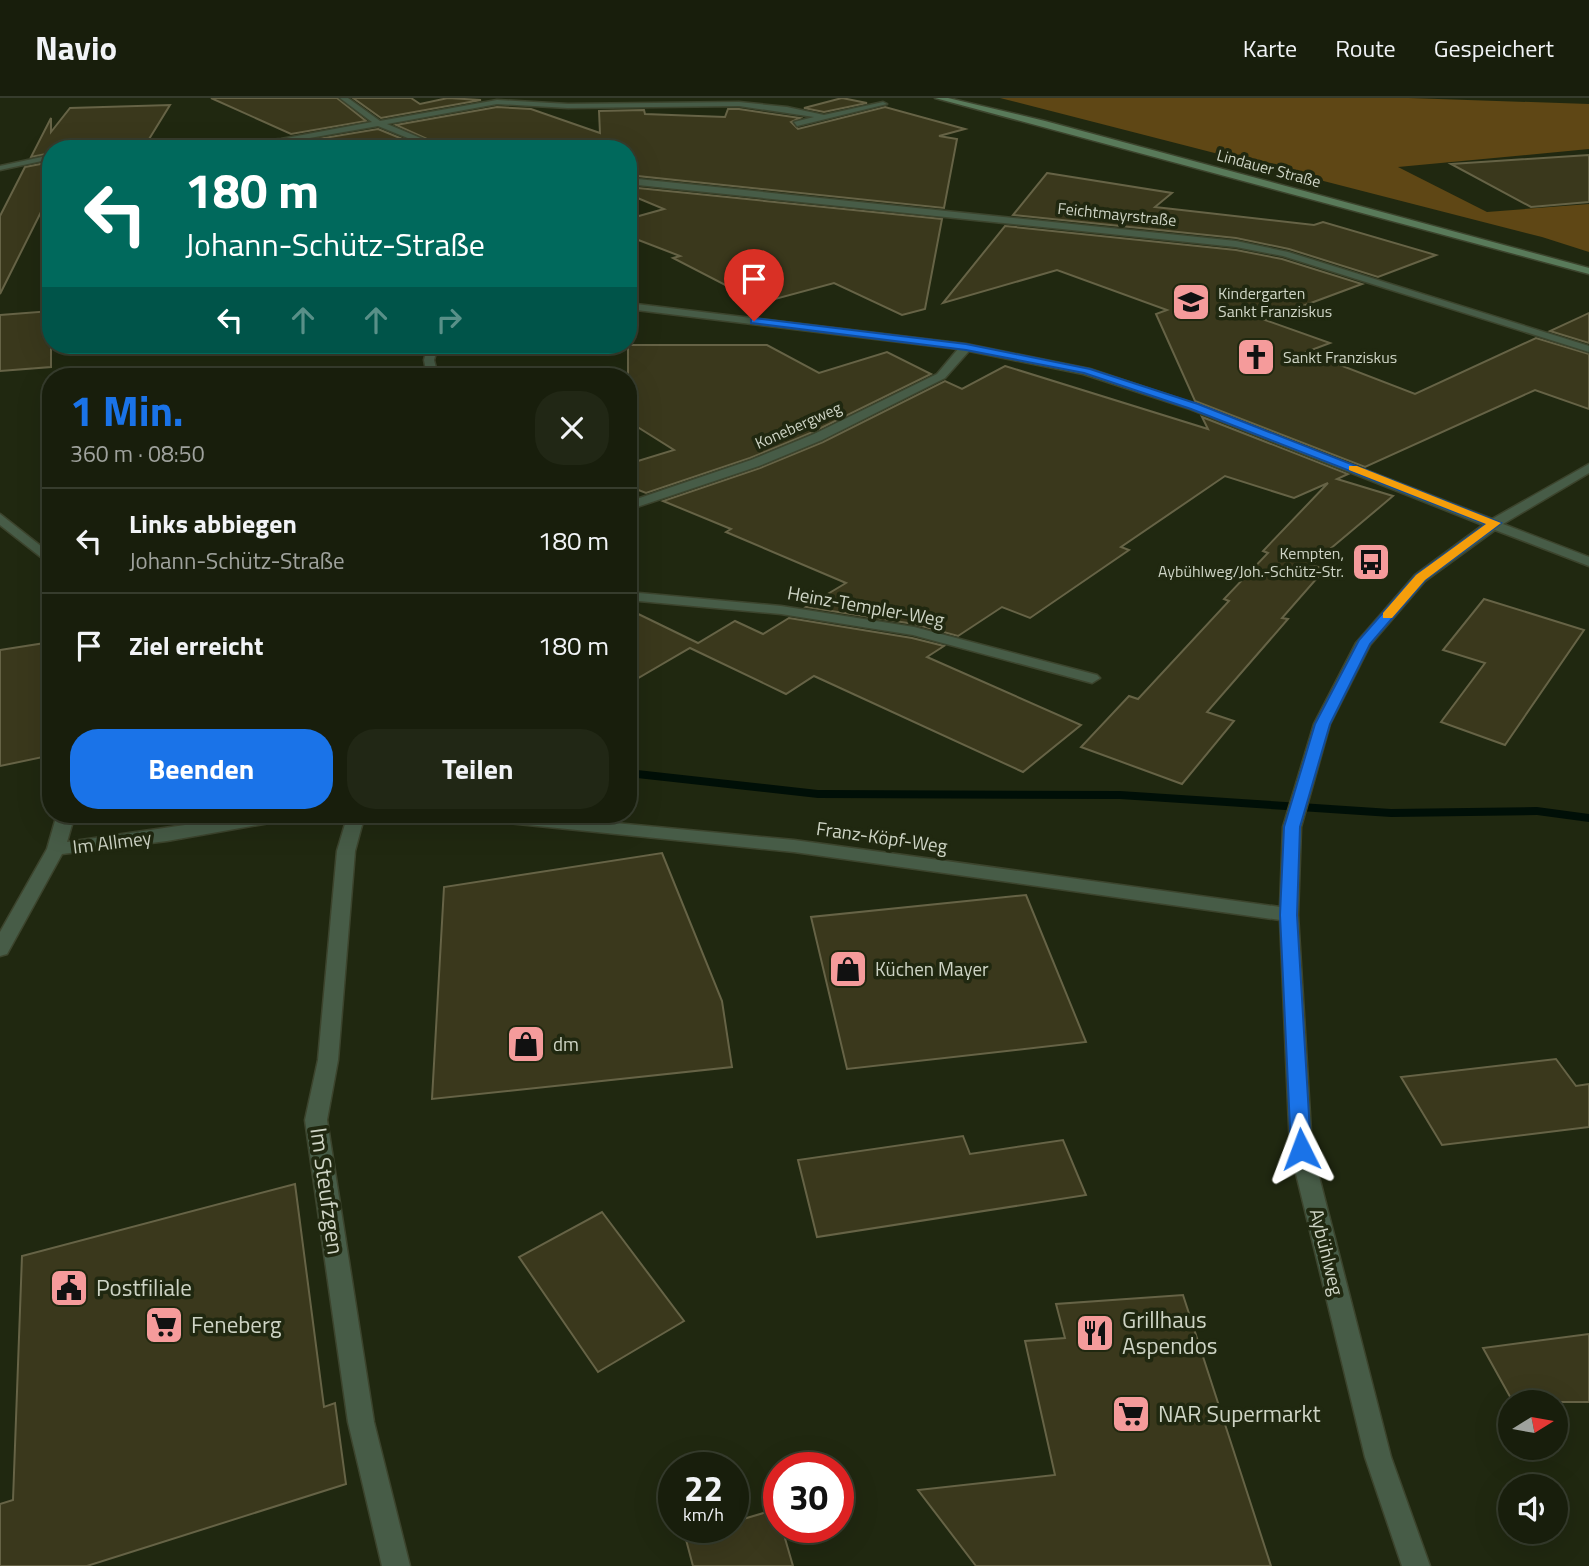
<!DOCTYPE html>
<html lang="de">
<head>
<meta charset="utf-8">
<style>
	body { margin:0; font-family:"Titillium Web",sans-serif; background:#212715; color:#f1f3f6; height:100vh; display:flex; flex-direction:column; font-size:26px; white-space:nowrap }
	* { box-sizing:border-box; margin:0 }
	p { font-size:23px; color:#9fa29d }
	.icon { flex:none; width:38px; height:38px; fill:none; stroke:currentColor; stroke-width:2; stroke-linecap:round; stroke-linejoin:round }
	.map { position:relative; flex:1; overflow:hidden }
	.panel { position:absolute; left:42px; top:270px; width:595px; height:455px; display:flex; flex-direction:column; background:#181e0c; border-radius:28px; box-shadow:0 7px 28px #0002,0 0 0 2px #363c2d }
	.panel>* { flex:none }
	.top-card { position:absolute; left:42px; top:42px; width:595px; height:214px; border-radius:28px; box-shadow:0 7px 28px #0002,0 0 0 2px #363c2d; background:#00695c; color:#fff; overflow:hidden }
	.needle { width:46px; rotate:79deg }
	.fabs { position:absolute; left:1498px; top:1292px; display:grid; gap:14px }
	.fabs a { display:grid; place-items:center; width:70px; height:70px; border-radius:50%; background:#181e0c; box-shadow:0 7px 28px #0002,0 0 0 2px #363c2d; font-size:35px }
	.speed { position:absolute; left:658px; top:1354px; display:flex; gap:14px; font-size:35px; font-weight:700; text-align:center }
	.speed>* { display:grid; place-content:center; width:91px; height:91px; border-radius:50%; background:#181e0c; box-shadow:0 7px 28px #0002,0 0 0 2px #363c2d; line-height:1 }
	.speed small { font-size:18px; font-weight:400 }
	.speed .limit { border:10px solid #d22; background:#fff; color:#111 }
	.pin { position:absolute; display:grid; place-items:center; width:60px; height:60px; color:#fff; margin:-72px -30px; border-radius:50% 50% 50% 0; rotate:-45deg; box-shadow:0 0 7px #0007 }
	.pin .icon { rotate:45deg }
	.me { position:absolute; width:77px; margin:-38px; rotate:357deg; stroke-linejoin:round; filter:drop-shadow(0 0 5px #0008) }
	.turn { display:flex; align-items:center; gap:24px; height:147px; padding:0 28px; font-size:32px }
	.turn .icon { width:91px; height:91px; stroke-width:2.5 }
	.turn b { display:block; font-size:49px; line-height:60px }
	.lanes { display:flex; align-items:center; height:66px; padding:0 28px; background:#0003; justify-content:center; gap:35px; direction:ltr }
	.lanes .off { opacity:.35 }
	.round { display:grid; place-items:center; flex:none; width:74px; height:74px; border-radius:28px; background:#212715 }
	.head { display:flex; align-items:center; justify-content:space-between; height:119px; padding:0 28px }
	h1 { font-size:42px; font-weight:700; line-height:52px; color:#1a73e8 }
	.primary-button { display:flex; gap:14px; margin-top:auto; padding:14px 28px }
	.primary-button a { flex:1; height:80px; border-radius:28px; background:#1a73e8; color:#fff; font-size:28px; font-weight:700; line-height:80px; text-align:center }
	.primary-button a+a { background:#212715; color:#f1f3f6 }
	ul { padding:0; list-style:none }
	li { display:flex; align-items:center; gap:21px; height:105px; padding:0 28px; border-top:2px solid #363c2d }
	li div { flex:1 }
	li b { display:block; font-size:26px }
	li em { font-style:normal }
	header { display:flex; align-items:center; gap:42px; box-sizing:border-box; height:98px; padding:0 35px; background:#181e0c; border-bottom:2px solid #363c2d }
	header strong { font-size:33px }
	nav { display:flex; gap:38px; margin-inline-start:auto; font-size:24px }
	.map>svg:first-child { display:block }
	.green { fill:#5f4715 }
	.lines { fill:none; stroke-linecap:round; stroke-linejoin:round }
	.stream { fill:#000f07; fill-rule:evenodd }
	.building { fill:#3a381c; stroke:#666346; stroke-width:2 }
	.minor-casing { stroke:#3c442d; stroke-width:3 }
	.secondary-casing { stroke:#3c442d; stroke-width:3 }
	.minor { fill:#475c47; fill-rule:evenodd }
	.secondary { fill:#597a5a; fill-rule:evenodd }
	.route { fill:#1a73e8; stroke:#114b97; stroke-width:2 }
	.slow { fill:#f59e0b }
	.labels { text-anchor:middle; stroke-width:7; stroke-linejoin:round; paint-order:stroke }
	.far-street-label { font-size:16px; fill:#ced4c5; stroke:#202810 }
	.far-poi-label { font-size:16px; fill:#ced4c5; stroke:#202810; text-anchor:start }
	.street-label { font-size:19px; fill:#ced4c5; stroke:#202810 }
	.poi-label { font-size:19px; fill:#ced4c5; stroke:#202810; text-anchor:start }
	.near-street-label { font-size:23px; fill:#ced4c5; stroke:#202810 }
	.near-poi-label { font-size:23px; fill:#ced4c5; stroke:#202810; text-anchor:start }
</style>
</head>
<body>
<header>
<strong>Navio</strong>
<nav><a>Karte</a><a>Route</a><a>Gespeichert</a></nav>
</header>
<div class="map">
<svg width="1589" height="1468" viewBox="0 0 1589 1468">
	<rect width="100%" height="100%" fill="#202810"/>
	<polygon class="green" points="1000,0 1409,0 1589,6 1589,51 1398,69 1487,114 1589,106 1589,154 1542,139"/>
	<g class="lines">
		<polygon class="stream" points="628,671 818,692 1120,693 1391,711 1537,709 1589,716 1589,724 1537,717 1391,719 1120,701 818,700 628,679"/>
	</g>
	<g class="building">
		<polygon points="211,0 337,0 366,23 291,36"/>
		<polygon points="353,0 411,0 420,6 448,0 481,2 381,20"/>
		<polygon points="842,0 867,5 824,14 804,10"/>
		<polygon points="170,7 146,46 51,50 51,55 31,59 51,20 51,34 70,10"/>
		<polygon points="497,9 531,11 600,35 599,13 644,12 645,16 725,19 728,11 739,11 800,20 791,24 798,31 885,9 965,31 939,38 957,41 944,110 628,77 628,51 449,51 396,27"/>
		<polygon points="378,31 427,51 322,51 306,43"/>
		<polygon points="1589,57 1589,104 1531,109 1451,66"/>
		<polygon points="51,64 51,110 43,110 0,196 0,118 25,69"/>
		<polygon points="1047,75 1172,95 1155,109 1314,127 1323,124 1436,157 1378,179 1289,151 1236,140 1013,117"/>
		<polygon points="628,89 942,121 925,211 902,217 834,185 760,205 673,160 680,158 628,138 628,121 664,111 628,96"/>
		<polygon points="1005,128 1236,152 1282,161 1362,186 1265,222 1330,245 1306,254 1415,296 1536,240 1589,256 1589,311 1535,292 1365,369 1195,303 1156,216 1167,212 1057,172 943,205"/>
		<polygon points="51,213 51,269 0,273 0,217"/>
		<polygon points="1589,215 1589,245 1550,233"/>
		<polygon points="628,247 767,247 819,275 887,254 931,276 813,334 750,360 646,395 628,388 628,366 674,352 628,323"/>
		<polygon points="1005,268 1208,331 1202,319 1348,376 1337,381 1393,398 1311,467 1325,471 1282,520 1288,521 1207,614 1234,623 1182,686 1081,649 1129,598 1138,601 1229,503 1224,501 1268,455 1263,453 1328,385 1294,400 1225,378 1121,449 1129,452 1030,520 1002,509 958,538 914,526 806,509 846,485 726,434 731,431 663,403 760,370 823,344 945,283 962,291"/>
		<polygon points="1484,501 1584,532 1505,647 1441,624 1485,565 1443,552"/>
		<polygon points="628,511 698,545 735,523 763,536 789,520 912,540 944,548 927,559 1081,627 1023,674 814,578 786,596 690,550 628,586"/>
		<polygon points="45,545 43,659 0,668 0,552"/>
		<polygon points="662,755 722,903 732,969 432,1001 444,789"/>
		<polygon points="1026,797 1086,944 847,971 811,819"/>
		<polygon points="1556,961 1576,988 1589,986 1589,1029 1442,1047 1401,979"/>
		<polygon points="963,1038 970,1056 1063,1042 1086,1097 817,1139 798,1062"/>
		<polygon points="295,1086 324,1309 335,1305 346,1386 87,1468 0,1468 0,1406 13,1402 22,1158"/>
		<polygon points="602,1114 684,1223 598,1274 519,1159"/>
		<polygon points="1183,1197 1271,1468 976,1468 918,1392 1055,1377 1025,1243 1065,1240 1056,1206"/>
		<polygon points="1589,1236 1589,1304 1513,1304 1483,1250"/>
		<polygon points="777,1411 779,1430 782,1430 793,1468 693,1468 685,1438 713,1430 733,1430 733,1424"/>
	</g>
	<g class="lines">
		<defs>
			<g id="minor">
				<polygon points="340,0 348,0 380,23 497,2 568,6 739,4 787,9 824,17 883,4 887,6 797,28 794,24 814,19 739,8 568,10 497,6 387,26 447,51 435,51 378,28 281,45 167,51 281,41 372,24"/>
				<polygon points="51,57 51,61 0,72 0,68"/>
				<polygon points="628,80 1236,143 1288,154 1589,248 1589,254 1283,158 1236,149 628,86"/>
				<polygon points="628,205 966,246 1090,271 1198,307 1492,421 1589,366 1589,375 1503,426 1589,459 1589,468 1495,432 1425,483 1370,547 1330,626 1301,729 1298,817 1312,1051 1391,1359 1430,1468 1402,1468 1365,1359 1290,1051 1280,822 794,754 469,721 460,716 521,716 794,742 1280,809 1283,729 1314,626 1356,545 1415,477 1483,427 1190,311 1083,276 969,253 945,280 822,342 759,368 628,412 628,404 751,362 814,336 937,276 958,251 628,211"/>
				<polygon points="428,247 438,247 434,262 438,278 427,278 424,262"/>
				<polygon points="0,416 51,456 51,467 0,427"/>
				<polygon points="628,494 781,508 914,529 1097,577 1100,580 1092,585 913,537 781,516 628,502"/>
				<polygon points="57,716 75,716 67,744 261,716 301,716 292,721 167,743 62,756 7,856 0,858 0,834 47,751"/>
				<polygon points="348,716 365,716 355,753 338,962 327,1022 374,1324 410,1468 382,1468 348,1324 305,1022 318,962 337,753"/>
			</g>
			<polygon id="secondary" points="935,0 948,0 1045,23 1589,170 1589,176"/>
		</defs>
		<use href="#minor" class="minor-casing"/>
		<use href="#secondary" class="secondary-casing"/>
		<use href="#minor" class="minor"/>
		<use href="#secondary" class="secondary"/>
	</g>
	<polygon class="route" points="754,220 966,246 1090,271 1198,306 1501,425 1425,482 1370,546 1330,626 1300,729 1297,817 1311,1051 1308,1057 1301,1059 1294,1057 1291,1051 1280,817 1284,729 1315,626 1359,542 1416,477 1486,426 1191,311 1084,275 966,252 751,225 751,221"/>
	<polygon class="slow" points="1349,368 1357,368 1501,425 1425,482 1392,520 1383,520 1383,515 1416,477 1486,426 1349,372"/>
	<defs>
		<symbol id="school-square" viewBox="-11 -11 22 22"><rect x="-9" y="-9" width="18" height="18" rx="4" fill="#f59b9b" stroke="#202810"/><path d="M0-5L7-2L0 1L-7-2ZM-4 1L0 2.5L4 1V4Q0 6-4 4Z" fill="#111"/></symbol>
		<symbol id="church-square" viewBox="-11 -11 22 22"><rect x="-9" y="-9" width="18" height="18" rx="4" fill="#f59b9b" stroke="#202810"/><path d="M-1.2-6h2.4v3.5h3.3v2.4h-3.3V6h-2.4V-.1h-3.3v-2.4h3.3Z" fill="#111"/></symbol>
		<symbol id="bus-square" viewBox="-11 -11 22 22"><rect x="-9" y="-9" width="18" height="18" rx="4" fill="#f59b9b" stroke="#202810"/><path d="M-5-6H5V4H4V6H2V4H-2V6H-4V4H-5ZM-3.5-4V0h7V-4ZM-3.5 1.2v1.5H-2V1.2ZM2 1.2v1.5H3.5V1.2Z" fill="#111"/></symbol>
		<symbol id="shop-square" viewBox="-11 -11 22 22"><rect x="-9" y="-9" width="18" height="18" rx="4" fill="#f59b9b" stroke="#202810"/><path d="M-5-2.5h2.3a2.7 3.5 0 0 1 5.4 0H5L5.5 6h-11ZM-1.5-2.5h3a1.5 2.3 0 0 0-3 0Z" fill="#111"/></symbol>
		<symbol id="civic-square" viewBox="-11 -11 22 22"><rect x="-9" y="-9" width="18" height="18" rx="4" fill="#f59b9b" stroke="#202810"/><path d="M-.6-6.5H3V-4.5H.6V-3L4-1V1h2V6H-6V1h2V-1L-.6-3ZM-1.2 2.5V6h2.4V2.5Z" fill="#111"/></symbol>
		<symbol id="supermarket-square" viewBox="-11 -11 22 22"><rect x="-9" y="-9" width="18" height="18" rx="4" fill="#f59b9b" stroke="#202810"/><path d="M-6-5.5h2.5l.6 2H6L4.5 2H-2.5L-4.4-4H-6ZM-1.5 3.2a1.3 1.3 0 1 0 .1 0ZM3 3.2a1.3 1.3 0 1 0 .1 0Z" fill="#111"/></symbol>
		<symbol id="restaurant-square" viewBox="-11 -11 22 22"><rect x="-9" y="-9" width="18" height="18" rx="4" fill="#f59b9b" stroke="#202810"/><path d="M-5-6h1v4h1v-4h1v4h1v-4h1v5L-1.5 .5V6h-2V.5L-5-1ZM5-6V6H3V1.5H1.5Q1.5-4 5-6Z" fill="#111"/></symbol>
	</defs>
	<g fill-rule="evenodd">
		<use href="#school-square" x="1169" y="182" width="44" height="44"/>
		<use href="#church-square" x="1234" y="237" width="44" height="44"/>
		<use href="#bus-square" x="1349" y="442" width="44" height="44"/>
		<use href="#shop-square" x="826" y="849" width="44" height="44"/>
		<use href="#shop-square" x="504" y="924" width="44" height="44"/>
		<use href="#civic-square" x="47" y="1168" width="44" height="44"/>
		<use href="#supermarket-square" x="142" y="1205" width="44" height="44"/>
		<use href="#restaurant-square" x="1073" y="1213" width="44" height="44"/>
		<use href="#supermarket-square" x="1109" y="1294" width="44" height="44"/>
	</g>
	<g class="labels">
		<g class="far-street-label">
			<text transform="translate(1269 70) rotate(15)" y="6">Lindauer Straße</text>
			<text transform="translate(1117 116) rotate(6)" y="6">Feichtmayrstraße</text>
			<text transform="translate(798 327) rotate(-24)" y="6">Konebergweg</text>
		</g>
		<g class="far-poi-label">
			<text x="1218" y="201">Kindergarten<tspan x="1218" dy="18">Sankt Franziskus</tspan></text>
			<text x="1283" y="265">Sankt Franziskus</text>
			<text x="1344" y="461" text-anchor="end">Kempten,<tspan x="1344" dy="18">Aybühlweg/Joh.-Schütz-Str.</tspan></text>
		</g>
		<g class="street-label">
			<text transform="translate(866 508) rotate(10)" y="7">Heinz-Templer-Weg</text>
			<text transform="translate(882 739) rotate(8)" y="7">Franz-Köpf-Weg</text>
			<text transform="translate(112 744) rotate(-7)" y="7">Im Allmey</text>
			<text transform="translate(1327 1154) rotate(76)" y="7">Aybühlweg</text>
		</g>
		<g class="poi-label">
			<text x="875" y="878">Küchen Mayer</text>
			<text x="553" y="953">dm</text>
		</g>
		<g class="near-street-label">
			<text transform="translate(327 1093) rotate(82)" y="8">Im Steufzgen</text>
		</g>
		<g class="near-poi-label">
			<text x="96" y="1198">Postfiliale</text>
			<text x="1122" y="1230">Grillhaus<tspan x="1122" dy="26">Aspendos</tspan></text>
			<text x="191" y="1235">Feneberg</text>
			<text x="1158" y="1324">NAR Supermarkt</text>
		</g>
	</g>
</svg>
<div class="fabs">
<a><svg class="needle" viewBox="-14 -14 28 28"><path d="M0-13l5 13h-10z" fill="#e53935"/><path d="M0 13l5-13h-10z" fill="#9fa29d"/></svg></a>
<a><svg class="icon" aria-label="sound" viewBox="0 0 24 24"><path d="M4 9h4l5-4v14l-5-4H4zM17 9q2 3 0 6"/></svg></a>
</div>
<div class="speed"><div>22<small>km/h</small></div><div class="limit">30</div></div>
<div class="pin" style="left:754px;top:223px;background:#d93025"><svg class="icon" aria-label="arrive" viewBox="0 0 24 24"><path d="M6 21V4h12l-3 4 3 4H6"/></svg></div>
<svg class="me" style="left:1301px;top:1051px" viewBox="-20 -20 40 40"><path d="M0-17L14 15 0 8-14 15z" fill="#1a73e8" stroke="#fff" stroke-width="4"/></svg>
<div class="top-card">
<div class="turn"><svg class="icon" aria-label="left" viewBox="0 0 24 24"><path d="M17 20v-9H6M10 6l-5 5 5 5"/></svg><div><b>180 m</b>Johann-Schütz-Straße</div></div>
<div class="lanes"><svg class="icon" aria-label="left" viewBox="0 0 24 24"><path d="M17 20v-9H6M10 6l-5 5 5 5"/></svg><svg class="icon off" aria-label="ahead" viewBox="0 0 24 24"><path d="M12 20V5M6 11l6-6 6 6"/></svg><svg class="icon off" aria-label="ahead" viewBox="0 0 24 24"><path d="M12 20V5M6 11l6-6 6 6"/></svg><svg class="icon off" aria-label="right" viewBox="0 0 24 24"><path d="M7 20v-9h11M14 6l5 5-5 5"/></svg></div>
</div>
<section class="panel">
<div class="head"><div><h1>1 Min.</h1><p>360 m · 08:50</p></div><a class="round"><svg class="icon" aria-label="close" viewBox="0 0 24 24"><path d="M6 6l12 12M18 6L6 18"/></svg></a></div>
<ul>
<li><svg class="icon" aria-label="left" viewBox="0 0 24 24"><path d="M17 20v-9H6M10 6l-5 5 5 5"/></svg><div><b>Links abbiegen</b><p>Johann-Schütz-Straße</p></div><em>180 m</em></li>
<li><svg class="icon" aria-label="arrive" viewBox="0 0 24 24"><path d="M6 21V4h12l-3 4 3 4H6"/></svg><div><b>Ziel erreicht</b></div><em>180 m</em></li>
</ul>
<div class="primary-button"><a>Beenden</a><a>Teilen</a></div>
</section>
</div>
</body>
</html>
